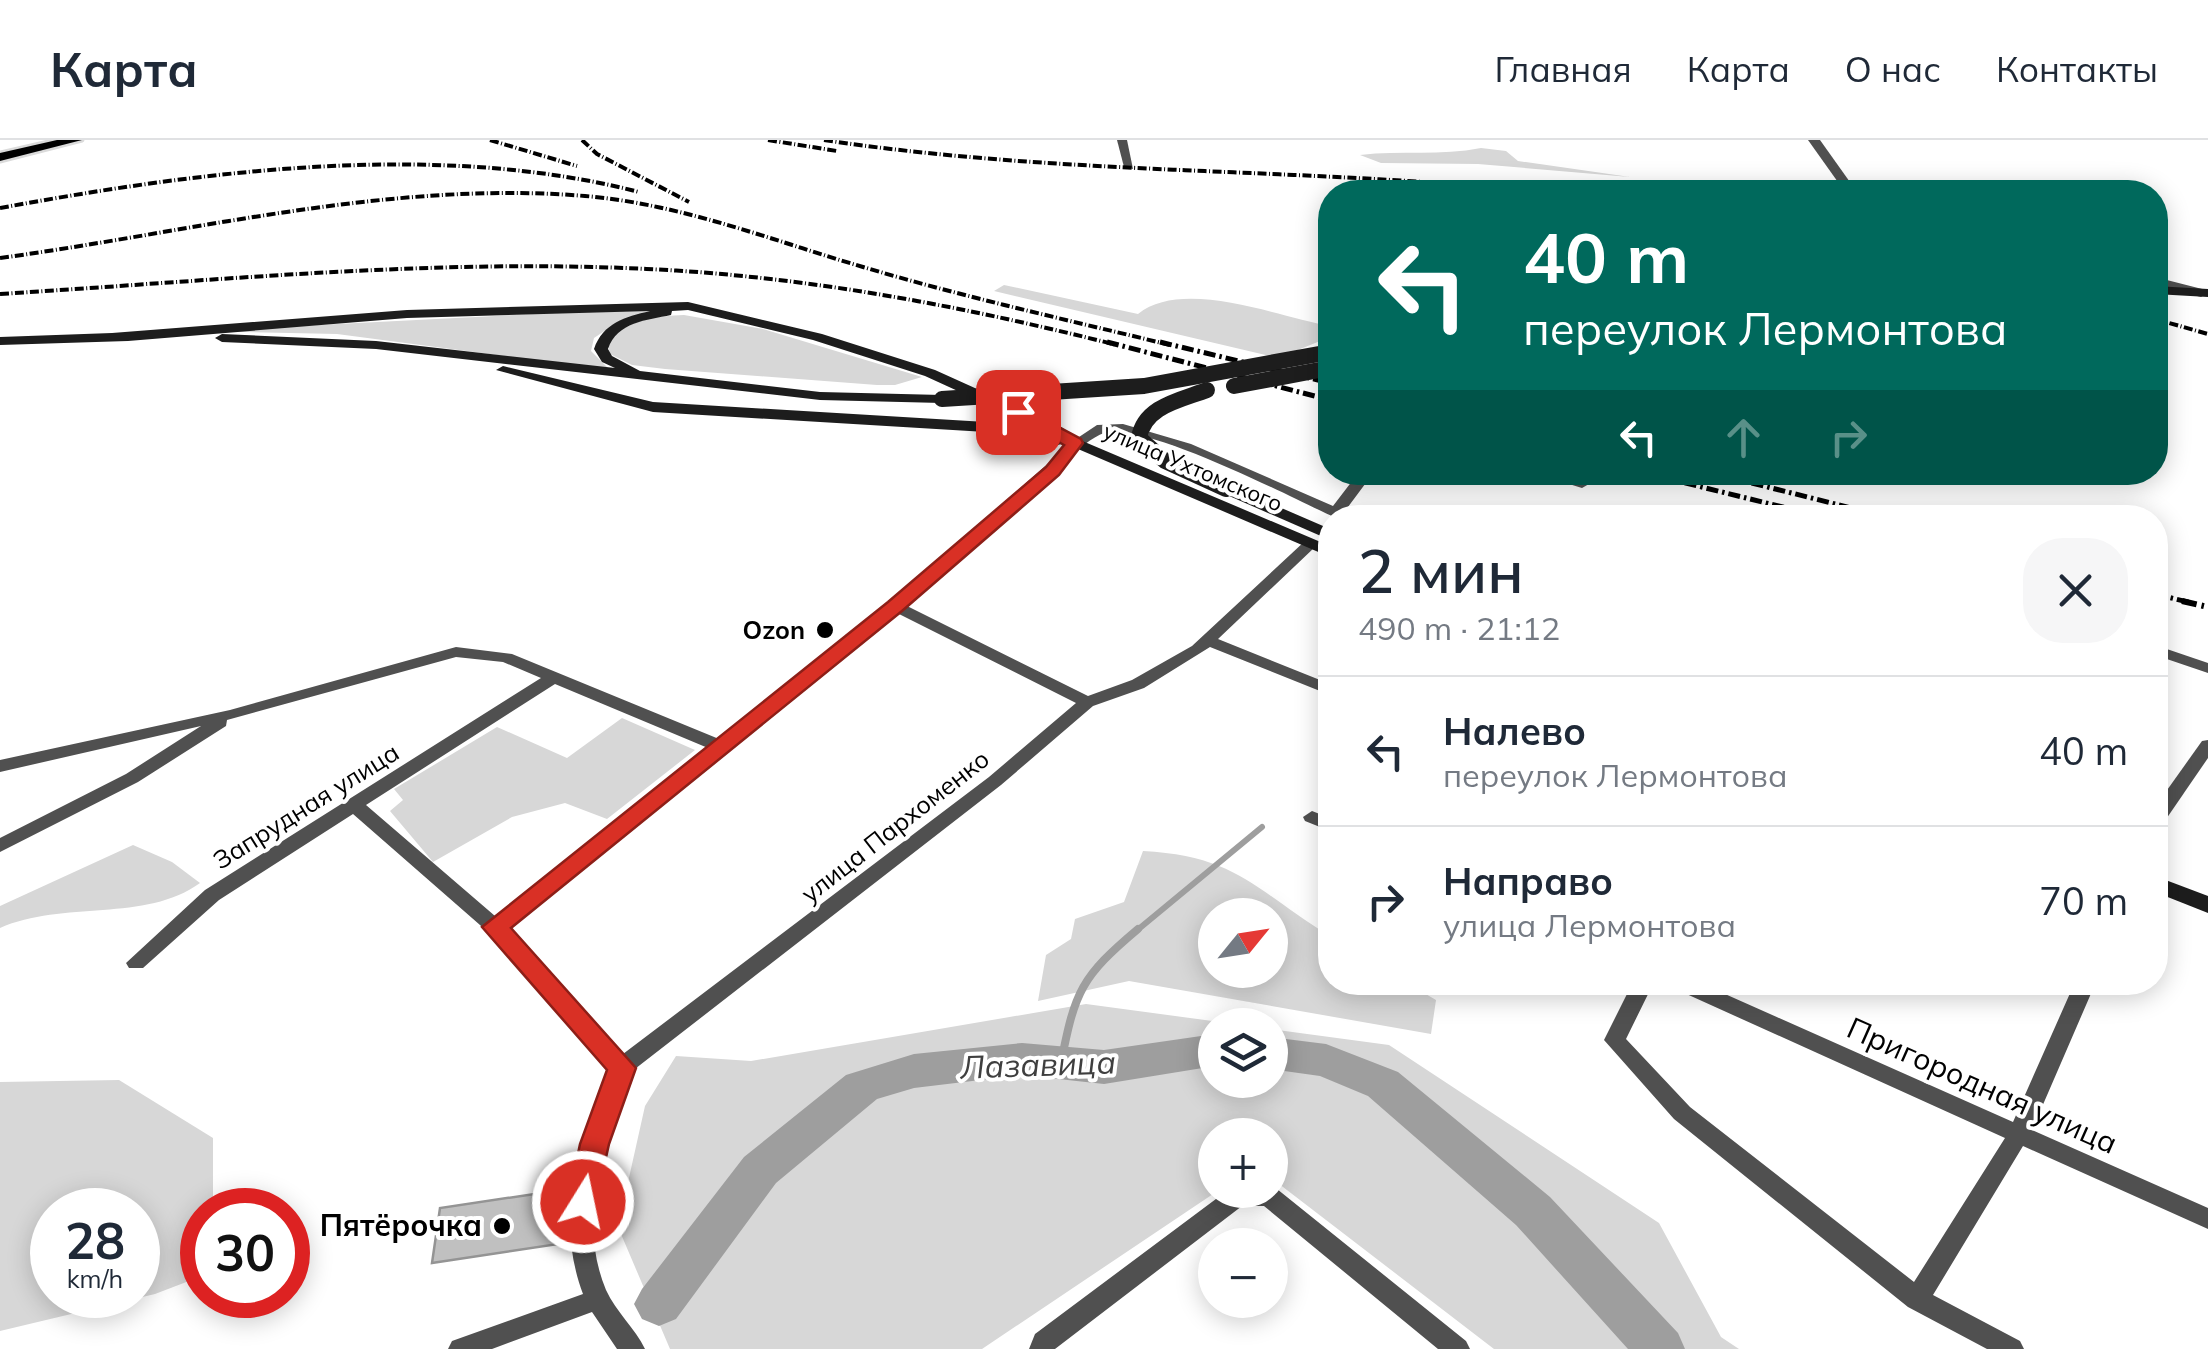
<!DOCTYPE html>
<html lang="ru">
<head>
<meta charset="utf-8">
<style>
	body { margin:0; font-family:Mulish,sans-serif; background:#f6f6f7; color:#1f2937; height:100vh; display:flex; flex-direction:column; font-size:38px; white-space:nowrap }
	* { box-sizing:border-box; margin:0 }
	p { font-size:32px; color:#747a83 }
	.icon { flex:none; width:55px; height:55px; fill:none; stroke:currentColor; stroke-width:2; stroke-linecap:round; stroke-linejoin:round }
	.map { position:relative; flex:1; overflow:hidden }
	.drawer { position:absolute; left:1318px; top:365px; width:850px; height:490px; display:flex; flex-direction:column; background:#fff; border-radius:40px; box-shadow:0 5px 25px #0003 }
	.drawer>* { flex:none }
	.guide { position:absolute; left:1318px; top:40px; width:850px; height:305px; border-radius:40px; box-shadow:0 5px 25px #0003; background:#00695c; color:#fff; overflow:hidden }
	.needle { width:65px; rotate:60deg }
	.buttons { position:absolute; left:1198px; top:758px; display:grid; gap:20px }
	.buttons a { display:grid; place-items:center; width:90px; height:90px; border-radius:50%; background:#fff; box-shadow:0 5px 25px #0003; font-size:50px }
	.speed { position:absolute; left:30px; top:1048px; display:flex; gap:20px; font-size:50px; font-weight:700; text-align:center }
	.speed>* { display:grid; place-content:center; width:130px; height:130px; border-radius:50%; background:#fff; box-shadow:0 5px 25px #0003; line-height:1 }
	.speed small { font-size:25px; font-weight:400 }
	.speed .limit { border:15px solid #d22; background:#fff; color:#111 }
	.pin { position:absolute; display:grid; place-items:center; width:85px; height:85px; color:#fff; margin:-42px; border-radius:20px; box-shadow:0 5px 15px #0006 }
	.me { position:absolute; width:110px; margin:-55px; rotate:10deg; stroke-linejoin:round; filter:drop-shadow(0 0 8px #0008) }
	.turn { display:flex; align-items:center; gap:35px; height:210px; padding:0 40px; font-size:45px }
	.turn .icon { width:130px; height:130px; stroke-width:2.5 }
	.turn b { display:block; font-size:70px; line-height:85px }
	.lanes { display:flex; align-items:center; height:95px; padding:0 40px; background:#0003; justify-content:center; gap:50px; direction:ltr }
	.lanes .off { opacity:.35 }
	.round { display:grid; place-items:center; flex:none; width:105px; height:105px; border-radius:40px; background:#f6f6f7 }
	.headline { display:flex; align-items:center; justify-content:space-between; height:170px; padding:0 40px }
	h1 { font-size:60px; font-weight:600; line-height:75px }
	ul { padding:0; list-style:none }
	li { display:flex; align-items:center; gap:30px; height:150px; padding:0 40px; border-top:2px solid #e0e1e3 }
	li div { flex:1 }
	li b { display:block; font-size:38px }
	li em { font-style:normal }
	header { display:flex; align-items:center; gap:60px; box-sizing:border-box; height:140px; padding:0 50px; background:#fff; border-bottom:2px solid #e0e1e3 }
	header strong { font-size:48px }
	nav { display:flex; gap:55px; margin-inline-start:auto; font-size:35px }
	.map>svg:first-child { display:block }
	.green { fill:#d7d7d7; fill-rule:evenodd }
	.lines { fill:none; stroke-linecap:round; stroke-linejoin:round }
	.stream-far1 { stroke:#9e9e9e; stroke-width:6 }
	.stream { stroke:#9e9e9e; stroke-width:8 }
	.river { fill:#9e9e9e; fill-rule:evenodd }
	.building { fill:#c0c0c0; stroke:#949494; stroke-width:2.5 }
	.primary-casing { stroke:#dbdbdb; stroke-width:5 }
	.minor { fill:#505050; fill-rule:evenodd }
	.tertiary { fill:#505050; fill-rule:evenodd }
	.secondary { fill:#1d1d1d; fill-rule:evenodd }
	.primary { fill:#000; fill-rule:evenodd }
	.rail-far2 { stroke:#000; stroke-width:4; stroke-dasharray:9 2.5 1 2.5; stroke-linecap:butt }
	.rail-far1 { stroke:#000; stroke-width:5; stroke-dasharray:12 4 2.5 4; stroke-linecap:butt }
	.rail { stroke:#000; stroke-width:6; stroke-dasharray:15 5 2.5 5; stroke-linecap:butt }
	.secondary-bridge { stroke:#1d1d1d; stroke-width:16 }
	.route { fill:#d93025; stroke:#8d1f18; stroke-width:2.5 }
	.poi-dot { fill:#000; stroke:#fff; stroke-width:4 }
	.labels { text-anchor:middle; stroke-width:8; stroke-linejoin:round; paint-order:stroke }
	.far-street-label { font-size:22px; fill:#000; stroke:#fff }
	.poi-label { font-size:25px; font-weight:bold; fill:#000; stroke:#fff; text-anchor:end }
	.street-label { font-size:25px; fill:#000; stroke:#fff }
	.near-street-label { font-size:30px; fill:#000; stroke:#fff }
	.near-poi-label { font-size:30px; font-weight:bold; fill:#000; stroke:#fff; text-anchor:end }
	.near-water-label { font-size:32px; font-style:italic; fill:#3f3f3f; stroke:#fff }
</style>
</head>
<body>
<header>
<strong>Карта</strong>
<nav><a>Главная</a><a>Карта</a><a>О нас</a><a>Контакты</a></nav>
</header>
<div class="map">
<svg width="2208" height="1209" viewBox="0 0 2208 1209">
	<rect width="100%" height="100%" fill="#fff"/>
	<g class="green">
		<path d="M 1481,8 L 1506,11 L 1518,21 L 1630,37 L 1478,24 L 1381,23 L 1360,15 C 1401,10 1441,16 1481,8 Z"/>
		<path d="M 1004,145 L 1138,174 C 1183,138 1276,176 1330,186 L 1330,197 L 1278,218 L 994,151 Z"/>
		<polygon points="671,167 621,180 594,198 591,211 610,230 337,194 199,191"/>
		<path d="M 684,175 L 763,189 L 922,237 L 895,245 L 877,245 L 665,229 L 632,225 L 610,214 L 608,204 C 623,179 658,176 684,175 Z"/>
		<polygon points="622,578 695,610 607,679 565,663 512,677 433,722 390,671 403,660 394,649 497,587 567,618"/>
		<path d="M 133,705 L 172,722 L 200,743 C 145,783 63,760 0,788 L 0,766 Z"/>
		<path d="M 1143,711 C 1238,716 1256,751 1330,796 L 1330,842 L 1407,843 L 1436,860 L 1431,894 L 1129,841 L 1038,861 L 1046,815 L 1071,799 L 1075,779 L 1124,762 ZM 1215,775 L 1270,775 L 1270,830 L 1215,830 Z"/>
		<polygon points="1086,864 1242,885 1215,885 1215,940 1270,940 1270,889 1389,905 1659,1083 1721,1197 1739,1209 1494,1209 1270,1037 1270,995 1215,995 1215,1050 1219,1050 982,1209 670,1209 618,1087 645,966 676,916 751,921"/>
		<path d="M 119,940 L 213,998 L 213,1070 L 202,1070 L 202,1136 L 155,1154 L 0,1191 L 0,942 ZM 52,1070 L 138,1070 L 138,1155 L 52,1155 Z"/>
	</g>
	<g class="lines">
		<polyline class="stream-far1" points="1135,792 1262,687"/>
		<path class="stream" d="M 1061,923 C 1075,851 1081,837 1138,789"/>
		<g class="river">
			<polygon points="1215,894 1215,926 1104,944 1022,935 914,948 877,959 776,1043 676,1179 659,1186 642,1179 634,1164 642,1149 744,1017 846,935 914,914 1022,903 1104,910"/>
			<polygon points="1270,897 1326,904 1398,932 1550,1057 1678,1193 1685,1209 1628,1209 1516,1085 1368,956 1320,936 1270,929"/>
		</g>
	</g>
	<polygon class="building" points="568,1049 565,1103 432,1123 440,1068"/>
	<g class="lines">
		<defs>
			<polygon id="primary" points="57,0 82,0 0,21 0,13"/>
		</defs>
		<use href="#primary" class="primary-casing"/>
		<g class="minor">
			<polygon points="1117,0 1127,0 1133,29 1124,27"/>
			<path d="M 1123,284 L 1191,304 L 1333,366 L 1359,332 L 1374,332 L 1345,371 L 1356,378 L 1336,378 C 1288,356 1156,287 1108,292 C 1084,295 1019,366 998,385 C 967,412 936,438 905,465 L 1088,556 L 1132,540 L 1192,506 L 1305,401 L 1315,401 L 1315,407 L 1218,499 L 1330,544 L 1330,555 L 1210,507 L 1144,548 L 1093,566 L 1001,645 L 631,932 C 605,1001 576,1078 606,1150 C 616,1172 635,1188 645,1209 L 617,1209 L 592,1172 L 492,1209 L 448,1209 L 452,1201 L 583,1154 C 553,1074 581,1003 611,929 L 488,792 L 353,674 L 219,760 L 143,828 L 129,828 L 126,823 L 205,750 L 541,538 L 503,522 L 456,517 L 227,580 L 226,586 L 138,642 L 0,712 L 0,698 L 126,634 L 201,586 L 0,632 L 0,620 L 230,570 L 456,507 L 512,514 L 719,599 L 927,430 L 1076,299 L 1097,285 ZM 895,472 L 1076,563 L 989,637 L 623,914 L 507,788 ZM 555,544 L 708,608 L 495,776 L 366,665 Z"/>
			<polygon points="1530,332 1555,332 1589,344 1582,348"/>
			<polygon points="2155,505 2208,523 2208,533 2155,515"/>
			<polygon points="2208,600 2208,618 2162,685 2155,687 2155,667 2202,601"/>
			<polygon points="1312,671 1330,678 1330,691 1305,681 1303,677"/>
			<polygon points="1633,842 1654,842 1626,899 1690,967 1914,1142 2005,998 1671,847 1668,842 1698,842 2013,982 2075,842 2096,842 2032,990 2208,1068 2208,1089 2023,1006 1933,1155 2020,1201 2024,1209 1987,1209 1908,1167 1674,979 1604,900"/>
			<polygon points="1270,1047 1277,1049 1466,1201 1470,1209 1438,1209 1264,1066 1242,1066 1055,1209 1029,1209 1035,1194 1228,1050 1270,1050"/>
		</g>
		<g class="tertiary">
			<polygon points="1808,0 1820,0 1857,52 1845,52"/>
			<polygon points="2155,137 2206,150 2208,153 2201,157 2155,145"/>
		</g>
		<g class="secondary">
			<polygon points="2155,146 2208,149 2208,157 2155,154"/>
			<path d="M 688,162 L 822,194 L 935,230 L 1061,287 L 1080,300 L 1330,406 L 1330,417 L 1064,303 L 1058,305 L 986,292 L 653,272 L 496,230 L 503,226 L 653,262 L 986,282 L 1052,294 L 925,236 L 813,200 L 688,170 L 672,171 L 671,175 C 647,180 617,182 608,209 L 612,216 L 640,231 L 820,252 L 942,255 L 949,259 L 942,263 L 820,260 L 376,209 L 222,202 L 215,198 L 222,194 L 376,201 L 615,228 L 602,222 L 594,209 C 603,183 625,177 650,171 L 407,178 L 128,201 L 0,205 L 0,197 L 112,193 L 407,170 Z"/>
			<polygon points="1226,344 1330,389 1330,400 1220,352 1218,349"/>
			<polygon points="2155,736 2208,756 2208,773 2155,752"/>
		</g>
		<use href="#primary" class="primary"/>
		<g class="rail-far2">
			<polyline points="490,0 577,26"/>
			<polyline points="582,0 597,14 689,62"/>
			<polyline points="768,0 837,11"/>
			<path d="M 824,0 C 1062,36 1304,27 1543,52"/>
			<path d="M 0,68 C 202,31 438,0 639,52"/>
			<path d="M 0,118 C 193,92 389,40 585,56 C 681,64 771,100 863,127 C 964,157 1068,180 1170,205"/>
			<path d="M 0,154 C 227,140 456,116 683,131 C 831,141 974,169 1117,205"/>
			<polyline points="2155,179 2208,194"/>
		</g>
		<g class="rail-far1">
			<polyline points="1107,202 1330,260"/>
			<polyline points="1160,202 1330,243"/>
			<polyline points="1641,332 1827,378"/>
			<polyline points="1708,332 1891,378"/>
			<polyline points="2155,454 2192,463"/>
		</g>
		<polyline class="rail" points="2182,461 2208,467"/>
		<g class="secondary-bridge">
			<polyline points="1234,246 1330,228"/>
			<path d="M 1207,250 C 1181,260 1144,266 1139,298 L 1165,321 L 1226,349"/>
			<polyline points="942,259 1144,246 1330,212"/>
		</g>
	</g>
	<polygon class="route" points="1012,269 1025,269 1081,299 1083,303 1059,335 902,471 511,788 636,928 609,1004 594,1071 583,1075 572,1071 568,1062 580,1004 607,930 482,787 888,462 1046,327 1064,305 1012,276"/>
	<g class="poi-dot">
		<circle cx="825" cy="490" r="10"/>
		<circle cx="502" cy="1086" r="10"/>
	</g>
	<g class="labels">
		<g class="far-street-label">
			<text transform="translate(1193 327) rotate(23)" y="8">улица Ухтомского</text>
		</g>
		<g class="poi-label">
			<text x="805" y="499">Ozon</text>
		</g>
		<g class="street-label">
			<text transform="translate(306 666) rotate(-32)" y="9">Запрудная улица</text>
			<text transform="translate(895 686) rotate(-38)" y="9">улица Пархоменко</text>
		</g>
		<g class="near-street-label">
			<text transform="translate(1982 946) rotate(24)" y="10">Пригородная улица</text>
		</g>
		<g class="near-poi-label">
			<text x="482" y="1096">Пятёрочка</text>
		</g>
		<g class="near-water-label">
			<text transform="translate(1038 925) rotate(-2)" y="11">Лазавица</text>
		</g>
	</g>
</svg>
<div class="buttons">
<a><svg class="needle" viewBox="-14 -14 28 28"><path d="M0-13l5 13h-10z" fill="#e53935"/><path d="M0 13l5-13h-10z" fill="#747a83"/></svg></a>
<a><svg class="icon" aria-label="layers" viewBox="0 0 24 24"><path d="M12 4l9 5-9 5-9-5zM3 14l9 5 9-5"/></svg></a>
<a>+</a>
<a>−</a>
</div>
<div class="speed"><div>28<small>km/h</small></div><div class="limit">30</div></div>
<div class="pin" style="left:1018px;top:272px;background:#d93025"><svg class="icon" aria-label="arrive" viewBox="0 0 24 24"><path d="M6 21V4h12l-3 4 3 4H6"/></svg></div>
<svg class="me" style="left:583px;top:1062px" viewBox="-20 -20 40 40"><circle r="17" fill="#d93025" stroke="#fff" stroke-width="3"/><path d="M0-11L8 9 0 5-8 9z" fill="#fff"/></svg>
<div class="guide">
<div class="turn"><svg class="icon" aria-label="left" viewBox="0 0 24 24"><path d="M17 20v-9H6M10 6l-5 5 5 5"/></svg><div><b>40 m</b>переулок Лермонтова</div></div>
<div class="lanes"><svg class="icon" aria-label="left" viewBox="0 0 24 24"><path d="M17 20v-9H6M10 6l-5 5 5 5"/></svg><svg class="icon off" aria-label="ahead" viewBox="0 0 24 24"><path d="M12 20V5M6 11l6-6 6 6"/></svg><svg class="icon off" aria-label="right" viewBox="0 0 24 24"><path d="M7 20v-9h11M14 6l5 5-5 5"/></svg></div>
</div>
<section class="drawer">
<div class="headline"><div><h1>2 мин</h1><p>490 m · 21:12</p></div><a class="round"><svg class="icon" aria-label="close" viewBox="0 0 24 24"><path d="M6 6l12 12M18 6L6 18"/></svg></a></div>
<ul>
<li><svg class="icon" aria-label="left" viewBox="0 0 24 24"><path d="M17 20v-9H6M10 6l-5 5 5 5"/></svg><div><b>Налево</b><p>переулок Лермонтова</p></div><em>40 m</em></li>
<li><svg class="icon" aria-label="right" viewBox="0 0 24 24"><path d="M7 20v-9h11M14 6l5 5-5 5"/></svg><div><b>Направо</b><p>улица Лермонтова</p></div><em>70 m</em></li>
</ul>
</section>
</div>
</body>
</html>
